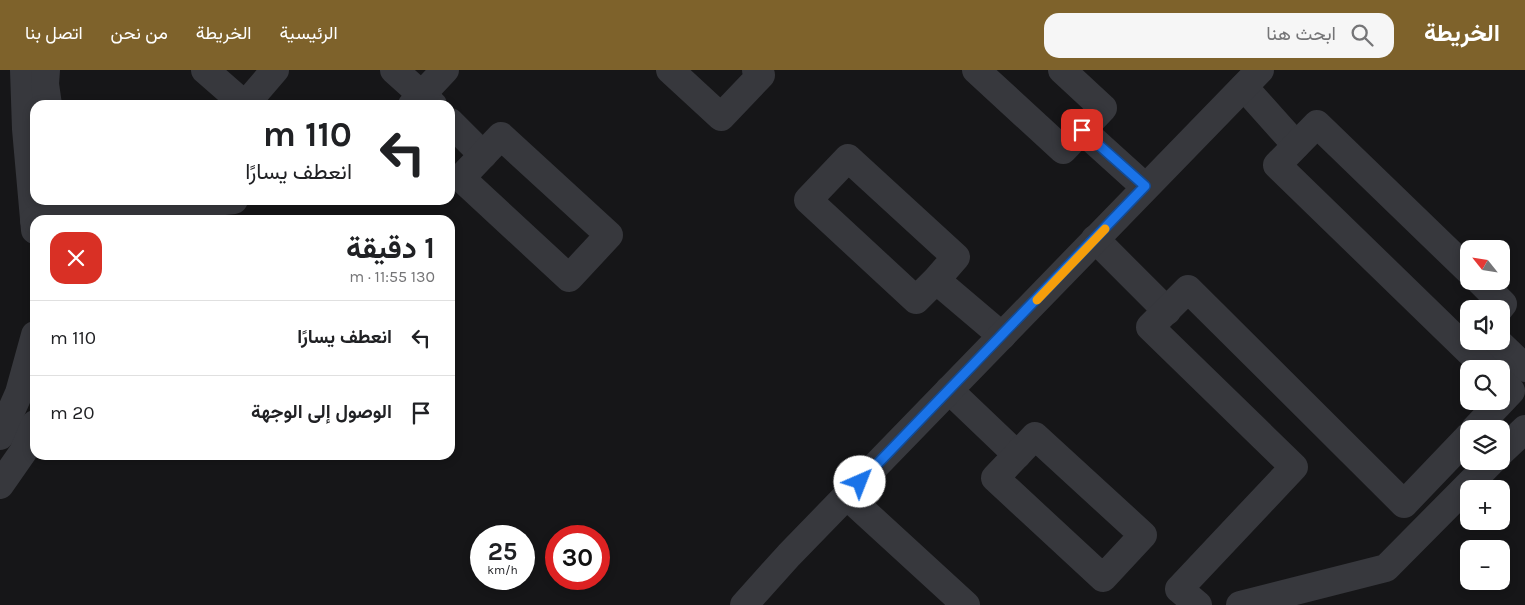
<!DOCTYPE html>
<html lang="ar">
<head>
<meta charset="utf-8">
<style>
	body { margin:0; font-family:Karla,Vazirmatn,sans-serif; background:#f6f6f6; color:#202124; direction:rtl; height:100vh; display:flex; flex-direction:column; font-size:19px; white-space:nowrap }
	* { box-sizing:border-box; margin:0 }
	p { font-size:16px; color:#757577 }
	.icon { flex:none; width:28px; height:28px; fill:none; stroke:currentColor; stroke-width:2; stroke-linecap:round; stroke-linejoin:round }
	.map { position:relative; flex:1; overflow:hidden; direction:ltr }
	.side { position:absolute; left:30px; top:145px; width:425px; height:245px; display:flex; flex-direction:column; background:#fff; border-radius:15px; box-shadow:0 2px 8px #0003; direction:rtl }
	.side>* { flex:none }
	.guide { position:absolute; left:30px; top:30px; width:425px; height:105px; border-radius:15px; box-shadow:0 2px 8px #0003; direction:rtl; background:#fff; color:#202124; overflow:hidden }
	.needle { width:32px; rotate:300deg }
	.controls { position:absolute; left:1460px; top:170px; display:grid; gap:10px }
	.controls a { display:grid; place-items:center; width:50px; height:50px; border-radius:10px; background:#fff; box-shadow:0 2px 8px #0003; font-size:25px }
	.speed { position:absolute; left:470px; top:455px; display:flex; gap:10px; font-size:25px; font-weight:700; text-align:center }
	.speed>* { display:grid; place-content:center; width:65px; height:65px; border-radius:50%; background:#fff; box-shadow:0 2px 8px #0003; line-height:1 }
	.speed small { font-size:12px; font-weight:400 }
	.speed .limit { border:8px solid #d22; background:#fff; color:#111 }
	.pin { position:absolute; display:grid; place-items:center; width:42px; height:42px; color:#fff; margin:-21px; border-radius:10px; box-shadow:0 2px 8px #0006 }
	.me { position:absolute; width:55px; margin:-28px; rotate:44deg; stroke-linejoin:round; filter:drop-shadow(0 0 4px #0008) }
	.turn { display:flex; align-items:center; gap:18px; height:105px; padding:0 20px; font-size:22px }
	.turn .icon { width:65px; height:65px; stroke-width:2.5 }
	.turn b { display:block; font-size:35px; line-height:42px }
	.round { display:grid; place-items:center; flex:none; width:52px; height:52px; border-radius:15px; background:#f6f6f6 }
	.summary { display:flex; align-items:center; justify-content:space-between; height:85px; padding:0 20px }
	h1 { font-size:30px; font-weight:700; line-height:38px }
	ul { padding:0; list-style:none }
	li { display:flex; align-items:center; gap:15px; height:75px; padding:0 20px; border-top:1px solid #e0e0e0 }
	li div { flex:1 }
	li b { display:block; font-size:19px }
	li em { font-style:normal }
	header { display:flex; align-items:center; gap:30px; box-sizing:border-box; height:70px; padding:0 25px; background:#7e622b; color:#fff }
	header strong { font-size:24px }
	nav { display:flex; gap:28px; margin-inline-start:auto; font-size:18px }
	.search { width:350px; height:45px; background:#f6f6f6; display:flex; align-items:center; gap:12px; box-sizing:border-box; padding:0 18px; border-radius:15px; color:#757577; font-size:19px }
	.map>svg:first-child { display:block }
	.lines { fill:none; stroke-linecap:round; stroke-linejoin:round }
	.minor { stroke:#37383d; stroke-width:28 }
	.route-casing { stroke:#114b97; stroke-width:12 }
	.route { stroke:#1a73e8; stroke-width:9 }
	.slow { stroke:#f59e0b; stroke-width:9 }
</style>
</head>
<body>
<header>
<strong>الخريطة</strong>
<div class="search"><svg class="icon" aria-label="search" viewBox="0 0 24 24"><circle cx="10" cy="10" r="6"/><path d="M15 15l6 6"/></svg>ابحث هنا</div>
<nav><a>الرئيسية</a><a>الخريطة</a><a>من نحن</a><a>اتصل بنا</a></nav>
</header>
<div class="map">
<svg width="1525" height="535" viewBox="0 0 1525 535">
	<rect width="100%" height="100%" fill="#161618"/>
	<g class="lines">
		<g class="minor">
			<polyline points="24,0 26,59 35,160"/>
			<polyline points="46,0 45,14 48,35"/>
			<polyline points="205,0 245,35 275,0"/>
			<polyline points="394,0 433,35"/>
			<polyline points="670,0 721,47 761,5 756,0"/>
			<polyline points="976,0 1063,80 1103,38 1062,0"/>
			<polyline points="1244,17 1296,75"/>
			<polyline points="412,35 445,0"/>
			<polyline points="450,52 483,85"/>
			<polyline points="1082,60 1145,117"/>
			<polygon points="501,66 609,165 569,208 461,108"/>
			<polyline points="34,150 234,130"/>
			<polyline points="1095,169 1167,241"/>
			<polyline points="1469,201 1317,54 1277,95 1487,299"/>
			<polyline points="936,210 916,230 808,130 848,88 956,187 936,210 1002,266"/>
			<polyline points="1480,211 1503,234 1499,239"/>
			<polyline points="1497,271 1525,298"/>
			<polyline points="949,320 1017,385"/>
			<polyline points="1475,359 1511,321 1501,312"/>
			<polyline points="0,366 19,323 35,265"/>
			<polygon points="1035,366 1143,465 1103,508 995,408"/>
			<polyline points="1501,382 1525,359"/>
			<polyline points="0,415 23,382 35,354"/>
			<polyline points="847,426 966,535"/>
			<polyline points="744,535 789,485 1260,0"/>
			<polyline points="1198,535 1179,519 1294,397 1150,257 1188,219 1404,434 1469,366"/>
			<polyline points="1240,535 1386,498 1492,391"/>
		</g>
	</g>
	<g class="lines">
		<defs>
			<polyline id="route" points="860,412 1145,116 1082,60"/>
		</defs>
		<use href="#route" class="route-casing"/>
		<use href="#route" class="route"/>
		<polyline class="slow" points="1037,230 1105,159"/>
	</g>
</svg>
<div class="controls">
<a><svg class="needle" viewBox="-14 -14 28 28"><path d="M0-13l5 13h-10z" fill="#e53935"/><path d="M0 13l5-13h-10z" fill="#757577"/></svg></a>
<a><svg class="icon" aria-label="sound" viewBox="0 0 24 24"><path d="M4 9h4l5-4v14l-5-4H4zM17 9q2 3 0 6"/></svg></a>
<a><svg class="icon" aria-label="search" viewBox="0 0 24 24"><circle cx="10" cy="10" r="6"/><path d="M15 15l6 6"/></svg></a>
<a><svg class="icon" aria-label="layers" viewBox="0 0 24 24"><path d="M12 4l9 5-9 5-9-5zM3 14l9 5 9-5"/></svg></a>
<a>+</a>
<a>−</a>
</div>
<div class="speed"><div>25<small>km/h</small></div><div class="limit">30</div></div>
<div class="pin" style="left:1082px;top:60px;background:#d93025"><svg class="icon" aria-label="arrive" viewBox="0 0 24 24"><path d="M6 21V4h12l-3 4 3 4H6"/></svg></div>
<svg class="me" style="left:860px;top:412px" viewBox="-20 -20 40 40"><circle r="19" fill="#fff"/><path d="M0-13L10 11 0 6-10 11z" fill="#1a73e8"/></svg>
<div class="guide">
<div class="turn"><svg class="icon" aria-label="left" viewBox="0 0 24 24"><path d="M17 20v-9H6M10 6l-5 5 5 5"/></svg><div><b>110 m</b>انعطف يسارًا</div></div>
</div>
<section class="side">
<div class="summary"><div><h1>1 دقيقة</h1><p>130 m · 11:55</p></div><a class="round" style="background:#d93025;color:#fff"><svg class="icon" aria-label="close" viewBox="0 0 24 24"><path d="M6 6l12 12M18 6L6 18"/></svg></a></div>
<ul>
<li><svg class="icon" aria-label="left" viewBox="0 0 24 24"><path d="M17 20v-9H6M10 6l-5 5 5 5"/></svg><div><b>انعطف يسارًا</b></div><em>110 m</em></li>
<li><svg class="icon" aria-label="arrive" viewBox="0 0 24 24"><path d="M6 21V4h12l-3 4 3 4H6"/></svg><div><b>الوصول إلى الوجهة</b></div><em>20 m</em></li>
</ul>
</section>
</div>
</body>
</html>
